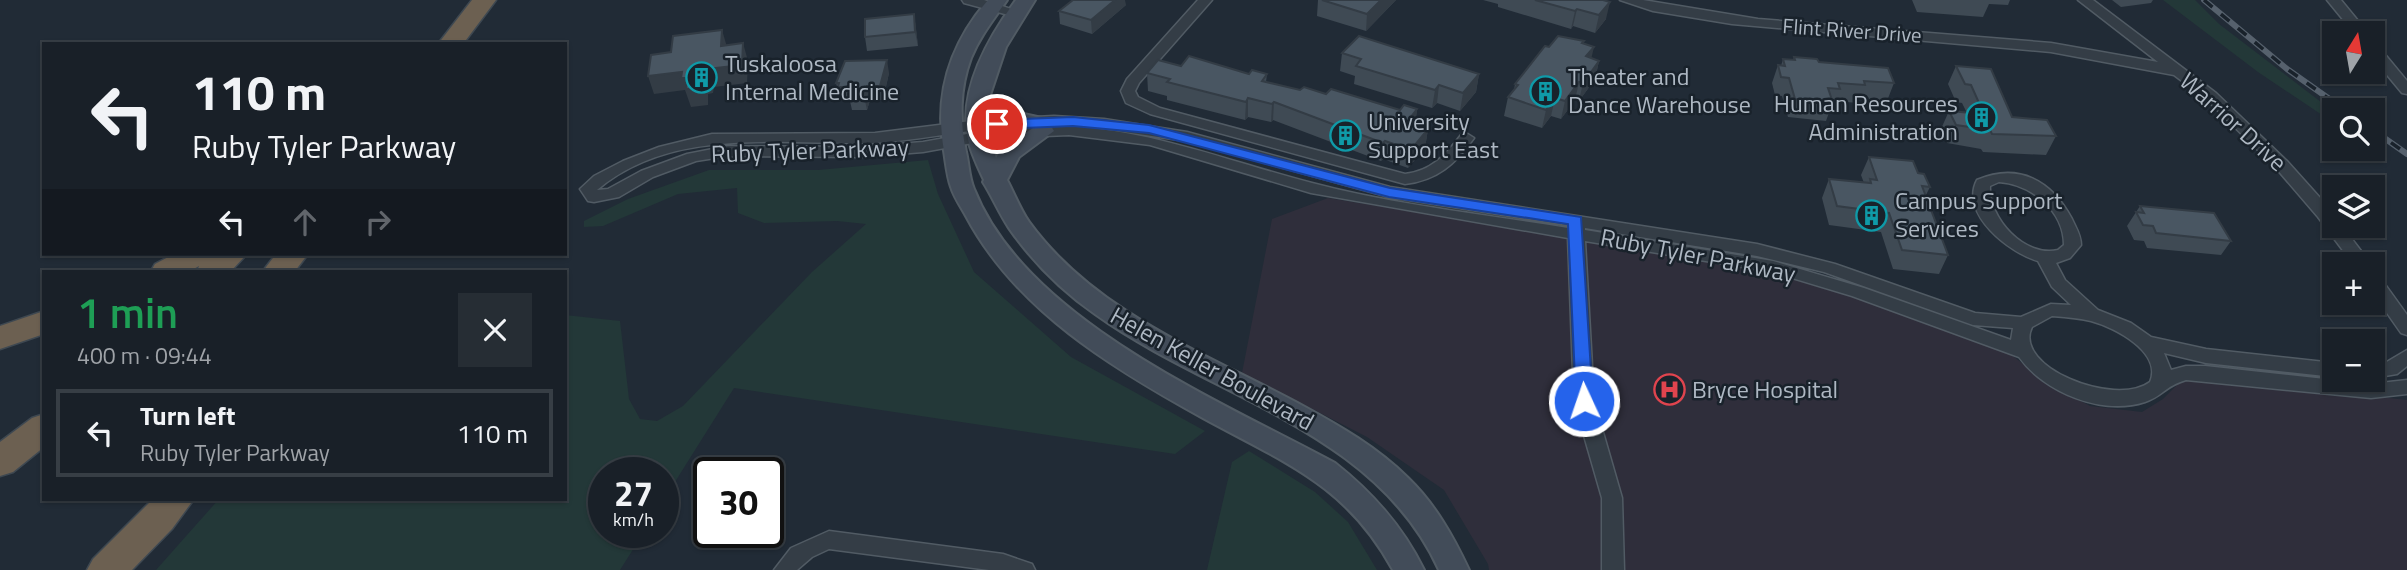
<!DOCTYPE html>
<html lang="en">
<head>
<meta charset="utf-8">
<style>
	body { margin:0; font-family:"Titillium Web",sans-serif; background:#262d34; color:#f1f3f6; height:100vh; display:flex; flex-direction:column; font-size:26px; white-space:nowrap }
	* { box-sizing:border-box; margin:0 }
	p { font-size:23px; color:#9fa3a8 }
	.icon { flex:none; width:38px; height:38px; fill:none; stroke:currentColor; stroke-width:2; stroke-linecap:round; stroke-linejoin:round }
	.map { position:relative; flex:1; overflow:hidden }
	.panel { position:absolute; left:42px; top:270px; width:525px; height:231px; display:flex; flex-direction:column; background:#192028; border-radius:0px; box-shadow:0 2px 5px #0004,0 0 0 2px #373e45 }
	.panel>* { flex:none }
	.guide { position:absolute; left:42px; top:42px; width:525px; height:214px; border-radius:0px; box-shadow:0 2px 5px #0004,0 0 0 2px #373e45; background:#192028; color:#f1f3f6; overflow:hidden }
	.needle { width:46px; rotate:11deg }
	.controls { position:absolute; left:2322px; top:21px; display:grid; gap:14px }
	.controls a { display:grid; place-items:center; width:63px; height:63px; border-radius:0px; background:#192028; box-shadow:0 2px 5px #0004,0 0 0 2px #373e45; font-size:35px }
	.speed { position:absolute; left:588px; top:457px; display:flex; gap:14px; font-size:35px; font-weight:700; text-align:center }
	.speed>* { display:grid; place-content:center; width:91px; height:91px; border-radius:50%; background:#192028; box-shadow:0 2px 5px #0004,0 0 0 2px #373e45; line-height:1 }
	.speed small { font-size:18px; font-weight:400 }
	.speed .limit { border:4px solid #111; border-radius:10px; background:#fff; color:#111 }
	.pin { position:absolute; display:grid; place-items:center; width:60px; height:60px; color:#fff; margin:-30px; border:4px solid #fff; border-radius:50%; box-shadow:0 2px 7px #0007 }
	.me { position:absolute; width:77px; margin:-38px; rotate:357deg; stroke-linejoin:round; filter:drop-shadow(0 0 5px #0008) }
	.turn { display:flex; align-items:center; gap:24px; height:147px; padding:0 35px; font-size:32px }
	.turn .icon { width:91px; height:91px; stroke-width:2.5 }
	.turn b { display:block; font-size:49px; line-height:60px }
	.lanes { display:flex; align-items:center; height:66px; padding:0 35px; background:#0003; justify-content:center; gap:35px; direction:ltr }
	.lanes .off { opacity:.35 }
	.round { display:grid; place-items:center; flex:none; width:74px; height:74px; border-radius:0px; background:#262d34 }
	.head { display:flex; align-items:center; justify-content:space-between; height:119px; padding:0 35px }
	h1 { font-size:42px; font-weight:600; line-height:52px; color:#1e9e55 }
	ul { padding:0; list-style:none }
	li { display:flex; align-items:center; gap:21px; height:88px; margin:0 14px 10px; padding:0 21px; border:4px solid #373e45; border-radius:0px }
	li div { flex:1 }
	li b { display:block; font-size:26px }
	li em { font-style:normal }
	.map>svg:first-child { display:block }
	.medical { fill:#2f2e3b }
	.green { fill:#233838 }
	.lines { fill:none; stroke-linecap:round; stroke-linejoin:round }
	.street-casing { stroke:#515b64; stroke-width:3 }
	.secondary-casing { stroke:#515b64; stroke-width:4 }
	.highway-casing { stroke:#3e4851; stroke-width:3 }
	.street { fill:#343d46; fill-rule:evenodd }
	.secondary { fill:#424c59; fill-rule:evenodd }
	.highway { fill:#6c6051; fill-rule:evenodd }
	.rail-casing { stroke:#56616d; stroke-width:6 }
	.rail { stroke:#19222b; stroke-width:3.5; stroke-dasharray:11; stroke-linecap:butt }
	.wall { fill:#3f4a54 }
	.shaded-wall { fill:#333c45 }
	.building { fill:#495662; stroke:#333c45; stroke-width:2 }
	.route { fill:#2563eb; stroke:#184099; stroke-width:2 }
	.labels { text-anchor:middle; stroke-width:5; stroke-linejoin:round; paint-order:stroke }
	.far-street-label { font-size:21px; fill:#aeb8c3; stroke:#19222b }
	.poi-label { font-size:24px; fill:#aeb8c3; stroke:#19222b; text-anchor:start }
	.street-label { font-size:24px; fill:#aeb8c3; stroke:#19222b }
</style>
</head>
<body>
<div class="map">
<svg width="2407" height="570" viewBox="0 0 2407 570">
	<rect width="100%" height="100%" fill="#212b36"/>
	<polygon class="medical" points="1328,198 1737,264 1799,278 2009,353 2045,381 2090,406 2142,412 2163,399 2180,382 2199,377 2407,400 2407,570 1489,570 1488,564 1444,490 1367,437 1242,373 1272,219"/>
	<g class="green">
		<polygon points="2163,0 2195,0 2219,24 2334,112 2334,123 2258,72"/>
		<polygon points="928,160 938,194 974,272 1071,357 1205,431 1175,454 734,388 663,501 663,472 604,472 604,532 644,532 620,570 156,570 219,499 565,499 565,315 620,321 629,399 640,419 657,421 683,406 812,272 866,224 837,221 764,223 738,213 737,188 678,194 603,226 584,227 584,221 628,199 709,170 818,170"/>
		<polygon points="1249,451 1315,492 1348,522 1377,570 1207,570 1232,462"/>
	</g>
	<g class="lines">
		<defs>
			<g id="street">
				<polygon points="962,0 984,0 1023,13 1016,17 964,3"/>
				<path d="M 1198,0 L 1212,0 L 1139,83 L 1135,91 L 1138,97 L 1160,108 L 1405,174 C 1431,171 1446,155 1461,135 L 1466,133 L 1474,138 C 1455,164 1438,180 1405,184 L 1150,114 L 1126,103 L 1121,91 L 1127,79 Z"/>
				<polygon points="1620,0 1643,0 1758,19 2051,43 2158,62 2078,0 2093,0 2216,93 2287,161 2330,209 2334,216 2334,226 2342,226 2371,264 2353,264 2318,217 2275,167 2206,99 2174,75 2051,52 1732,24 1653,11"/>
				<polygon points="2327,0 2341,0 2368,33 2354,33"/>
				<polygon points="2373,45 2378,46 2407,81 2407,94 2402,93 2373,58"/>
				<path d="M 1054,116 L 1104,119 L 1187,132 L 1390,187 L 1757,244 L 1835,264 L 1975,313 L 2021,317 L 2051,304 L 2071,305 L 2052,287 L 2038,261 C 2010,253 1959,214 1977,180 C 2019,162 2052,181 2072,219 C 2076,228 2081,235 2081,245 L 2070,258 L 2056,263 L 2065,280 L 2098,310 L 2131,323 L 2151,337 L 2206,349 L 2334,363 L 2334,377 L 2206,363 L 2164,353 L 2171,370 L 2186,366 L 2205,366 L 2371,384 L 2407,380 L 2407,394 L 2371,398 L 2186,380 C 2165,386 2163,396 2145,402 C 2102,416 2044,392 2019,357 L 1852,296 L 1772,272 L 1585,241 L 1594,401 L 1622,498 L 1624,570 L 1602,570 L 1602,498 L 1574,401 L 1568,238 L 1311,193 L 1150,145 L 1069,135 L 1000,138 L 923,152 L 860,157 L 728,156 L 696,161 L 653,177 L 619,197 L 594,202 L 588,201 L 580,189 L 594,176 L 623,161 L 659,147 L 712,134 L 875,133 L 979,120 ZM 1000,128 L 923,142 L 860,147 L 728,146 L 687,154 L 641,171 L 608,189 L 597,190 C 672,126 781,145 872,143 C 915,141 957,131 1000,128 ZM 1091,128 L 1104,129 L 1186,141 L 1389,197 L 1568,225 L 1568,228 C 1483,214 1395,205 1312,183 C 1238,164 1167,136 1091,128 ZM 1999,182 C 2030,184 2064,210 2064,245 L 2058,250 C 2025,258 1988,218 1990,186 ZM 1585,228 L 1757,256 L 1824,272 L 1973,325 L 2013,328 L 2011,340 L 1864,288 L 1773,261 L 1585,230 ZM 2052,316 C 2065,317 2078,318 2091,321 C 2114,327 2163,352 2150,382 C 2115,408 2012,367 2032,327 Z"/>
				<polygon points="2373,274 2379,276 2407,315 2407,335 2401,333 2373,293"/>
				<polygon points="2407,350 2407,366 2397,374 2373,378 2373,364 2385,363"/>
				<polygon points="829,531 1003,554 1032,564 1035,570 989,570 829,549 812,557 797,570 774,570 791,548"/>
			</g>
			<g id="secondary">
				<path d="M 988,0 L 1007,0 C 994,19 980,36 971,58 C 959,90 960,120 966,152 C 969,164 969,178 974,189 C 1025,319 1218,400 1335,463 C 1373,493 1403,527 1424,570 L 1393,570 C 1346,484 1285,463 1203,418 C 1112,368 1016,310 966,216 C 961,207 954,197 951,187 C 947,176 946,163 944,151 C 934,94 950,44 988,0 Z"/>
				<path d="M 1016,0 L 1035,0 L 1006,47 L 989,98 L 1015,112 L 1042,118 L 1046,122 L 1044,125 L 1051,126 L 1054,131 L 1019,157 L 1007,180 C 1014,193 1020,209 1029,222 C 1095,313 1207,354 1303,406 C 1340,426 1378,448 1408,478 C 1435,504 1453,536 1469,570 L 1439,570 C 1376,430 1210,397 1095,314 C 1062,291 1032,261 1009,228 C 999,213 992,196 983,182 L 984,180 C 978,167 971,153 968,139 C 958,90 988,38 1016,0 ZM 988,114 L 1002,121 L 1033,128 L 1002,148 L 996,158 L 989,137 Z"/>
			</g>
			<g id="highway">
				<polygon points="472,0 496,0 463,44 438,44"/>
				<polygon points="174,254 247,254 231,271 197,271 199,266 190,271 151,271 155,264"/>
				<polygon points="276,254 308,254 295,271 263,271"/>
				<polygon points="44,311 44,334 0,349 0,326"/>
				<polygon points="44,414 44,447 13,472 0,476 0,442 32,418"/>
				<polygon points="153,499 194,499 172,529 132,570 87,570 93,559"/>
			</g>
		</defs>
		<use href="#street" class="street-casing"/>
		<use href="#secondary" class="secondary-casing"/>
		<use href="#highway" class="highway-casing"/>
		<use href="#street" class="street"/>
		<use href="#secondary" class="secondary"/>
		<use href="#highway" class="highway"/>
		<defs>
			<g id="rail">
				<polyline points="2204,0 2287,69 2345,110"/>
				<polyline points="2373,130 2407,154"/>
			</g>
		</defs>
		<use href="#rail" class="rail-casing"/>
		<use href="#rail" class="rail"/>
	</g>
	<g class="wall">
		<polygon points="1318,0 1396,0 1366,31 1317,16"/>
		<polygon points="1483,0 1603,0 1606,19 1595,33 1573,26 1571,29 1498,7 1498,4"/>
		<polygon points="1912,0 2010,0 2008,5 1989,4 1983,17 1917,12"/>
		<polygon points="2112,0 2153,0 2151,3 2121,7"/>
		<polygon points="1126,5 1092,34 1060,24 1059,11"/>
		<polygon points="914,14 918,46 867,51 865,37"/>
		<polygon points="1584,41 1583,44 1591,58 1599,61 1595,79 1579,101 1575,100 1561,119 1551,116 1542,128 1504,116 1508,97 1514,90 1515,84 1549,47"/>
		<polygon points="1342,53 1479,74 1476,92 1460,111 1437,103 1432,108 1354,84 1355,76 1340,71"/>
		<polygon points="1794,57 1819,62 1894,83 1887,101 1860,99 1858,103 1835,101 1833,107 1831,107 1826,121 1788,117 1782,96 1775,95 1772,83 1778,65 1781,66 1783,59 1793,60"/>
		<polygon points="1181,66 1249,74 1267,74 1266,82 1300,90 1326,94 1400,110 1417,109 1415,125 1428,129 1425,148 1408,168 1383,159 1381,161 1273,120 1271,122 1248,117 1245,120 1167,100 1167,96 1148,91 1147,73"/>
		<polygon points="1956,66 2012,117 2056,136 2046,155 1983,152 1981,149 1947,143 1941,129 1949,111 1967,113 1962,103 1956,102 1948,84"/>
		<polygon points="889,73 883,100 870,100 867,110 852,110 850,101 841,101 836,83"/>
		<polygon points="1869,157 1918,173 1930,187 1926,195 1948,255 1939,274 1893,269 1881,232 1829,225 1822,198 1829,179 1864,183 1861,175"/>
		<polygon points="2140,206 2231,241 2221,255 2147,248 2144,241 2134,240 2127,226"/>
	</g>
	<g class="shaded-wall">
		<polygon points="1115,0 1125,0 1126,5 1092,34 1091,20"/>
		<polygon points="1381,0 1396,0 1366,31 1367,14"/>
		<polygon points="1610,2 1606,19 1595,33 1599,15"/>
		<polygon points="1577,9 1573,26 1571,29 1575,11"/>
		<polygon points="914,14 916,28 918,46 915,32"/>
		<polygon points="722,30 727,47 721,46"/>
		<polygon points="743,43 748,61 747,83 714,87 713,93 708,94 708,105 691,107 685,90 654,94 648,76 682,72 703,76 708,69"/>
		<polygon points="1594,47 1590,64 1586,56"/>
		<polygon points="887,60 889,73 883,100 880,86"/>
		<polygon points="1599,61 1595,79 1579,101 1583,83"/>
		<polygon points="1479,74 1476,92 1460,111 1463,93"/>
		<polygon points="1579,82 1575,100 1561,119 1565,101"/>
		<polygon points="1439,85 1437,103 1432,108 1435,90"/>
		<polygon points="867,86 870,100 867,110 864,96"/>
		<polygon points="1248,98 1248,117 1245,120 1246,102"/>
		<polygon points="1555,98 1551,116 1542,128 1546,110"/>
		<polygon points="1274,102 1273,120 1271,122 1272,104"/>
		<polygon points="1417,109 1415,128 1407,122"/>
		<polygon points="1428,129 1425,148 1408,168 1411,150"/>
		<polygon points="1385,141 1383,159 1381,161 1383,143"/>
	</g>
	<g class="building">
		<polygon points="1073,0 1115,0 1091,20 1059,11"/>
		<polygon points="1322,0 1381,0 1367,14"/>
		<polygon points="1535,0 1603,0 1610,2 1599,15 1577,9 1575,11"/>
		<polygon points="914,14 915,32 865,37 865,19"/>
		<polygon points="722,30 721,46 743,43 742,65 708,69 708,75 703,76 702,87 686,89 687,78 681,78 682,72 648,76 651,55 671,52 673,36"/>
		<polygon points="1359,36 1479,74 1463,93 1439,85 1435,90 1356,66 1361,59 1342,53"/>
		<polygon points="1558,36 1584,41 1582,43 1594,47 1586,56 1599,61 1583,83 1579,82 1565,101 1555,98 1546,110 1508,97 1518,85 1515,84 1545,46 1549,47"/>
		<polygon points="1189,56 1249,74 1252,70 1267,74 1262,81 1300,90 1304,87 1326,94 1331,89 1400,110 1404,105 1417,109 1407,122 1428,129 1411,150 1385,141 1383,143 1274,102 1272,104 1248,98 1246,102 1167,82 1170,79 1147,73 1158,60 1181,66"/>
		<polygon points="1794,57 1817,59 1819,62 1888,68 1894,83 1864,81 1865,85 1838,83 1840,89 1828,88 1833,103 1795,99 1789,78 1781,77 1778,65 1785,66 1783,59 1795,60"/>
		<polygon points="887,60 880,86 867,86 864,96 849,96 852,87 838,87 839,83 836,83 845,61"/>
		<polygon points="1956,66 1991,69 2012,117 2047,120 2056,136 1992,134 1990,130 1956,125 1949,111 1984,114 1971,85 1965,84"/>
		<polygon points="1869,157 1913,161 1918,173 1924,174 1930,187 1922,186 1948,255 1902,250 1889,213 1837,206 1829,179 1871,183 1870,179 1877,180"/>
		<polygon points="2140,206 2214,213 2231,241 2156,233 2153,226 2143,225 2136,212 2144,213"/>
	</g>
	<polygon class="route" points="1073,117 1149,125 1390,188 1581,217 1593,401 1591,405 1578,405 1576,401 1568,224 1389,197 1149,133 1073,126 997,129 990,124 997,120"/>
	<defs>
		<symbol id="building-ring" viewBox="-11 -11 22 22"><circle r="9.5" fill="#19222b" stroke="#0f9aa8" stroke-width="1.5"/><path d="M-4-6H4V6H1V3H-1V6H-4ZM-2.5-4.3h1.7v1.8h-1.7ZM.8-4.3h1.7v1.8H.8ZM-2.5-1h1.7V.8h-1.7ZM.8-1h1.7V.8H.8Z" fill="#0f9aa8"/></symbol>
		<symbol id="hospital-ring" viewBox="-11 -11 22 22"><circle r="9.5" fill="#19222b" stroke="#e0444e" stroke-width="1.5"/><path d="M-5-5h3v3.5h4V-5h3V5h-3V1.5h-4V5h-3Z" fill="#e0444e"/></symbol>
	</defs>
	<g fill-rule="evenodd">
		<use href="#building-ring" x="684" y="60" width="35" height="35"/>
		<use href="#building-ring" x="1528" y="74" width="35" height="35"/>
		<use href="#building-ring" x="1964" y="100" width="35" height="35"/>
		<use href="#building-ring" x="1328" y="118" width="35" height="35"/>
		<use href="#building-ring" x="1854" y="198" width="35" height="35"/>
		<use href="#hospital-ring" x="1652" y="372" width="35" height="35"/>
	</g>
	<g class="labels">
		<g class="far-street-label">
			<text transform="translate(1852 31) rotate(4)" y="7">Flint River Drive</text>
		</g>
		<g class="poi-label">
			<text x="725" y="72">Tuskaloosa<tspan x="725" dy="28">Internal Medicine</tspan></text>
			<text x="1568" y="85">Theater and<tspan x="1568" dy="28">Dance Warehouse</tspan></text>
			<text x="1958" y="112" text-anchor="end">Human Resources<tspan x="1958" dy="28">Administration</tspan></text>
			<text x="1368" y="130">University<tspan x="1368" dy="28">Support East</tspan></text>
			<text x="1895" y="209">Campus Support<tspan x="1895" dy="28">Services</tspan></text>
			<text x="1692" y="398">Bryce Hospital</text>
		</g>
		<g class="street-label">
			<text transform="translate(2233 122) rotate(42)" y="8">Warrior Drive</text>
			<text transform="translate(810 151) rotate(-2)" y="8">Ruby Tyler Parkway</text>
			<text transform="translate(1698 256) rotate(11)" y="8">Ruby Tyler Parkway</text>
			<text transform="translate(1212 369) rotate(29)" y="8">Helen Keller Boulevard</text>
		</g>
	</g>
</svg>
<div class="controls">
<a><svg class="needle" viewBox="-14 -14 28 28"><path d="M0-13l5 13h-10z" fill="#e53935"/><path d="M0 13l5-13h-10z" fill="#9fa3a8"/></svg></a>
<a><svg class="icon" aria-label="search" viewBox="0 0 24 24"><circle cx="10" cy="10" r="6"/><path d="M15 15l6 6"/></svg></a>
<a><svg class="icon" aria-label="layers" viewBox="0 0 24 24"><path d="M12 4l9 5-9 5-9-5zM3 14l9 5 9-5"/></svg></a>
<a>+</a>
<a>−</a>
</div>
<div class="speed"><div>27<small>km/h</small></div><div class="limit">30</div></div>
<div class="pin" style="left:997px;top:124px;background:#d93025"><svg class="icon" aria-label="arrive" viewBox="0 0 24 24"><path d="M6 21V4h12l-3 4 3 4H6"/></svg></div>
<svg class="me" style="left:1584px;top:401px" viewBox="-20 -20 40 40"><circle r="17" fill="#2563eb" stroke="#fff" stroke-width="3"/><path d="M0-11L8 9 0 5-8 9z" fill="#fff"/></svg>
<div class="guide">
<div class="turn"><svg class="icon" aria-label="left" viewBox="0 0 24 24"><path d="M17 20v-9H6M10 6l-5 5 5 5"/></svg><div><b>110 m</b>Ruby Tyler Parkway</div></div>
<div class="lanes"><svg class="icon" aria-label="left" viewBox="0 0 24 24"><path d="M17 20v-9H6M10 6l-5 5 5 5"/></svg><svg class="icon off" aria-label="ahead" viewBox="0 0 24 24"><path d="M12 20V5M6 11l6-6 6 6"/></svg><svg class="icon off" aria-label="right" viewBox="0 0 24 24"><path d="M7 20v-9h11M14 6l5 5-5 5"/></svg></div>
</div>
<section class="panel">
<div class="head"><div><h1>1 min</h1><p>400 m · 09:44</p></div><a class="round"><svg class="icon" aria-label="close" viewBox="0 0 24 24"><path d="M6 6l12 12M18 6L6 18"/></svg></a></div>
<ul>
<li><svg class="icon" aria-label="left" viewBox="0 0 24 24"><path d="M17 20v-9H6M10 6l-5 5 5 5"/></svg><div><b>Turn left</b><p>Ruby Tyler Parkway</p></div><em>110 m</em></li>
</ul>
</section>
</div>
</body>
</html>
